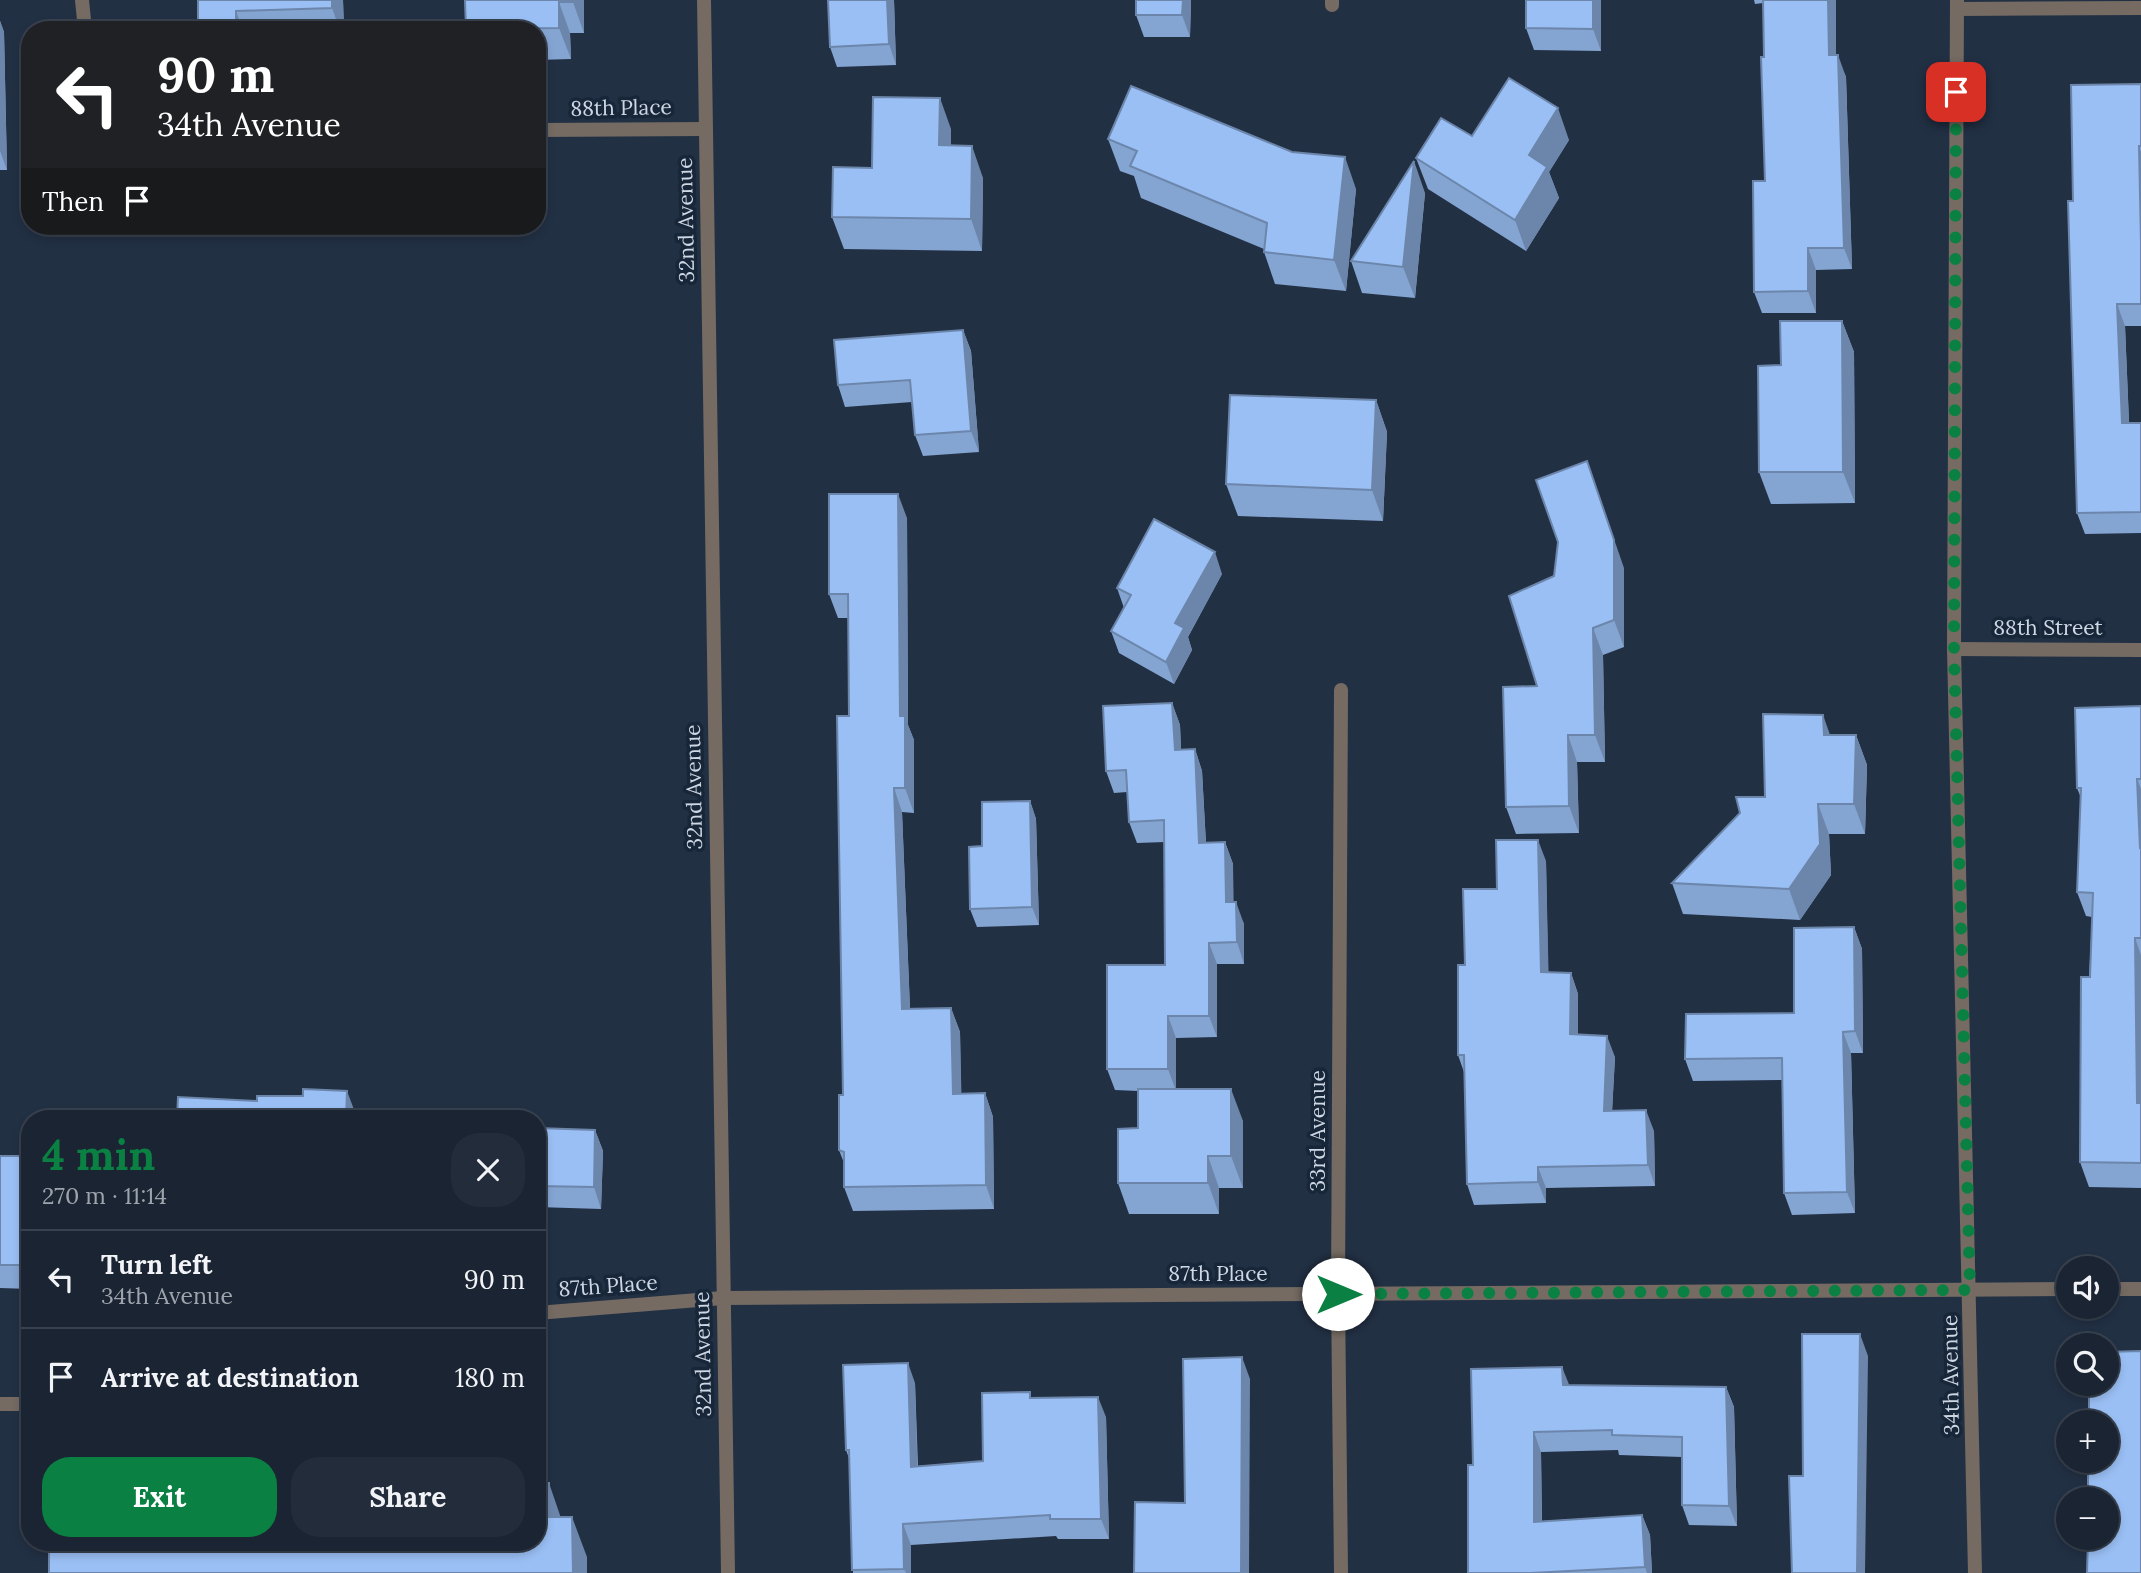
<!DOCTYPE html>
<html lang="en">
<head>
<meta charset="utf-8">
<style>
	body { margin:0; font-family:Lora,serif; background:#232c3b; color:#f1f3f6; height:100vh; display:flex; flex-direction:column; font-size:26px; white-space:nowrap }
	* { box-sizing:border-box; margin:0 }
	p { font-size:23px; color:#9fa4ac }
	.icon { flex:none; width:38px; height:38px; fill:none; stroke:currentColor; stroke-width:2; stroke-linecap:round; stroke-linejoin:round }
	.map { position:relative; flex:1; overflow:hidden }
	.details { position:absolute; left:21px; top:1110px; width:525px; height:441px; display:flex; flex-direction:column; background:#1a2433; border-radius:28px; box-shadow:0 4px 10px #0003,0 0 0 2px #38414e }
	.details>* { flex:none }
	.hud { position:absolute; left:21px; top:21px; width:525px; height:214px; border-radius:28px; box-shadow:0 4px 10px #0003,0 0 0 2px #38414e; background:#202124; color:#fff; overflow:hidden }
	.tools { position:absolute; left:2056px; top:1256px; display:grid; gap:14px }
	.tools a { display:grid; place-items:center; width:63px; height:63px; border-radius:50%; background:#1a2433; box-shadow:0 4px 10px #0003,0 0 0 2px #38414e; font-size:35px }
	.pin { position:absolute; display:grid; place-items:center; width:60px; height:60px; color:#fff; margin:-30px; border-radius:14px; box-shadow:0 4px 10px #0006 }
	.me { position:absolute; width:77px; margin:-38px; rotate:90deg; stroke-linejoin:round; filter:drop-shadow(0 0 5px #0008) }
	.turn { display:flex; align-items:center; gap:24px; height:147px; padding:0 21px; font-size:32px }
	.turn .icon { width:91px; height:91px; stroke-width:2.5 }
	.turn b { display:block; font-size:49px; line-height:60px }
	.then { display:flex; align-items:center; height:66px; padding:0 21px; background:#0003; gap:14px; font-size:26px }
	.round { display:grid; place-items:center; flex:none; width:74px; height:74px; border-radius:28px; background:#232c3b }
	.overview { display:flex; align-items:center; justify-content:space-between; height:119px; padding:0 21px }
	h1 { font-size:42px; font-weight:700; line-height:52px; color:#0b8043 }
	.button { display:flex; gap:14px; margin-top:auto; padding:14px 21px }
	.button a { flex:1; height:80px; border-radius:28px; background:#0b8043; color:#fff; font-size:28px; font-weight:700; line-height:80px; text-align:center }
	.button a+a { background:#232c3b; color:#f1f3f6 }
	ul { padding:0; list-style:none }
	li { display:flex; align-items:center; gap:21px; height:98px; padding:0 21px; border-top:2px solid #38414e }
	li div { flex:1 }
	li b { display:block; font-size:26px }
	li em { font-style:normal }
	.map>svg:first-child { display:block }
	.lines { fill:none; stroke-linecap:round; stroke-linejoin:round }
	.street { stroke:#756b62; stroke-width:14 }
	.wall { fill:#84a4d2 }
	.shaded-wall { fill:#6c86ab }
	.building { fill:#9abff4; stroke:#6c86ab; stroke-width:2 }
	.route { stroke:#0b8043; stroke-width:12; stroke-dasharray:0 21.6 }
	.labels { text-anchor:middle; stroke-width:7; stroke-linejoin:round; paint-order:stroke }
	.street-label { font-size:21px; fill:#ced7e4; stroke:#182639 }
</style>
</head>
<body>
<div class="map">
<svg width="2141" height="1573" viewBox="0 0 2141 1573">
	<rect width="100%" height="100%" fill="#223044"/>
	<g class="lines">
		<g class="street">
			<polyline points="82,0 85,30"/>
			<polyline points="704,0 728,1573"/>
			<polyline points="1332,0 1332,5"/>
			<polyline points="1957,0 1954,649 1975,1573"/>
			<polyline points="1957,9 2141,8"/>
			<polyline points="537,130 705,129"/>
			<polyline points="1954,649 2141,650"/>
			<polyline points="2107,1289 2141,1289"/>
			<polyline points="537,1313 723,1298 2068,1289"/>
			<polyline points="0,1404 30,1404"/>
			<polyline points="1341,1573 1338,1294 1341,690"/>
		</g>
	</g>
	<g class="wall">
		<polygon points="198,0 343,0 344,30 201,30 198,23"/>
		<polygon points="465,0 584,0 584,33 570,33 571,59 537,60 537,30 467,30"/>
		<polygon points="828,0 894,0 896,65 837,67 830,47"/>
		<polygon points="1191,0 1190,37 1144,37 1136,15"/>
		<polygon points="1526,0 1601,0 1601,51 1534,50 1526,28"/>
		<polygon points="1754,0 1836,0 1836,55 1846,77 1852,269 1816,270 1816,313 1762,313 1754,292 1765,181 1763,3 1755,4"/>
		<polygon points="0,21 4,32 7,170 0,170"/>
		<polygon points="2141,84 2141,326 2125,326 2129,423 2141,423 2141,533 2085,534 2077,513 2073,201"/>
		<polygon points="951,129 951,145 983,178 982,251 844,249 832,217 872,168"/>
		<polygon points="1472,136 1569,140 1549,172 1559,198 1526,251 1428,189 1416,158"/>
		<polygon points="1108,139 1356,189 1346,291 1275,284 1264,252 1264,249 1141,198 1134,176 1120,171"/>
		<polygon points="1425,193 1415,298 1362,293 1351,261"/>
		<polygon points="1842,321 1854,352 1855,503 1771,504 1759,472 1781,365"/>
		<polygon points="963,330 971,351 979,452 923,456 915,435 912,402 845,407 838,385"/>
		<polygon points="1376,400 1387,432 1383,521 1238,516 1226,484"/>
		<polygon points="907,518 908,725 914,740 914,813 902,812 910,1009 951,1008 960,1032 961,1094 985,1093 993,1117 994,1209 853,1211 844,1187 844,1163 839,1150 843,1095 849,716 848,618 838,618 829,594"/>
		<polygon points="1624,568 1624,647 1603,655 1605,762 1577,762 1579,833 1516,834 1506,807 1537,686"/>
		<polygon points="1222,574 1188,637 1192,650 1174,684 1119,653 1111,631 1124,608 1117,588"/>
		<polygon points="1172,703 1180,725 1181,750 1195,749 1202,771 1206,843 1225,842 1233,864 1233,902 1244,924 1244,964 1217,964 1217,1037 1176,1038 1176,1089 1243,1121 1243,1188 1219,1188 1219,1214 1129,1214 1118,1183 1138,1128 1138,1091 1115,1090 1107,1069 1165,965 1165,842 1137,843 1129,822 1127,792 1114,793 1106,771"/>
		<polygon points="2141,706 2141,1188 2089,1187 2080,1162 2092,917 2086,916 2077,892 2081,798 2077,788"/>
		<polygon points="1830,735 1856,735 1867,765 1865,834 1829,834 1831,875 1800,920 1683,914 1672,883 1765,797"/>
		<polygon points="1030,801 1036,819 1039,925 977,927 970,909 982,846"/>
		<polygon points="1546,861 1548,973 1571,973 1578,994 1578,1035 1615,1057 1612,1111 1654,1131 1655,1186 1546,1188 1546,1203 1474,1205 1467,1184 1465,1075 1458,1055 1465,965 1497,889"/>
		<polygon points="1854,927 1862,949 1863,1053 1851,1053 1855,1213 1792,1215 1784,1193 1782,1080 1693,1081 1685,1059 1794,1013"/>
		<polygon points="537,1128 595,1130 603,1151 601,1209 537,1207"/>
		<polygon points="0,1156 30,1156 30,1289 0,1288"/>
		<polygon points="915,1383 918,1466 983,1461 1032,1398 1106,1417 1109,1539 1058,1539 1056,1536 911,1545 911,1573 853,1573 850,1461 846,1450"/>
		<polygon points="1569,1385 1726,1387 1734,1407 1737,1526 1689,1525 1682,1505 1682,1457 1619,1455 1618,1450 1541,1452 1542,1521 1642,1515 1650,1535 1652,1573 1468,1573 1473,1465"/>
	</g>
	<g class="shaded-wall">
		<polygon points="332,0 343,0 344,30 340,30 332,8"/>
		<polygon points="573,0 584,0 584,33 573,2"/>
		<polygon points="887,0 894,0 896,65 889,44"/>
		<polygon points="1183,0 1191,0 1190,37 1182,15"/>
		<polygon points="1593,0 1601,0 1601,51 1593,29"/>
		<polygon points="1828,0 1836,0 1836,77 1829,55"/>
		<polygon points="559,2 570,33 571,59 559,28"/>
		<polygon points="236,11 243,30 239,30 236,22"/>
		<polygon points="0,21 4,32 7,170 0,151"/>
		<polygon points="1838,55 1846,77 1852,269 1844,248"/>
		<polygon points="940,98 951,129 951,177 939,145"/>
		<polygon points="1558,108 1569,140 1549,172 1559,198 1526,251 1515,220 1529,155"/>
		<polygon points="972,146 983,178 982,251 971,219"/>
		<polygon points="2139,146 2141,152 2141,243"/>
		<polygon points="1345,157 1356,189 1346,291 1334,260"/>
		<polygon points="1414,161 1425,193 1415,298 1403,267"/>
		<polygon points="1808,248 1816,270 1816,313 1808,291"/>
		<polygon points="2117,304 2125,326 2130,445 2122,423"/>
		<polygon points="1842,321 1854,352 1855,503 1843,472"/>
		<polygon points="963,330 971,351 979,452 971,431"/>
		<polygon points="1376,400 1387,432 1383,521 1372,490"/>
		<polygon points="1587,461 1624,568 1624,647 1614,620"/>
		<polygon points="898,494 907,518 908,725 914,740 914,813 905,788 900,716"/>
		<polygon points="1215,552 1222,574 1188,637 1192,650 1174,684 1166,662 1175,623"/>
		<polygon points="1593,628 1603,655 1605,762 1595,735"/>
		<polygon points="1172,703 1180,725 1182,772 1175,750"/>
		<polygon points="1823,715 1834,746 1824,735"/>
		<polygon points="1568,735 1577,762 1579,833 1569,806"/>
		<polygon points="1856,735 1867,765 1865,834 1854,804"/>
		<polygon points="1195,749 1202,771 1207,864 1199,843"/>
		<polygon points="2137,779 2141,789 2141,852 2140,848"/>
		<polygon points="894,788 902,812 911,1033 902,1009"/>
		<polygon points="1030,801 1036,819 1039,925 1032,907"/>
		<polygon points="1818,804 1829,834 1831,875 1800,920 1789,889"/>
		<polygon points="1538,840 1546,861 1549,993 1541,972"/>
		<polygon points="1225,842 1233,864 1234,923 1226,902"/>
		<polygon points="1236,902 1244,924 1244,964 1237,942"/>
		<polygon points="1854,927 1862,949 1863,1053 1855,1031"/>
		<polygon points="2135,938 2141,955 2141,1116 2137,1103"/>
		<polygon points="1209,943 1217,964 1217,1037 1209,1016"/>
		<polygon points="1571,973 1578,994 1578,1055 1570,1034"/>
		<polygon points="951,1008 960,1032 962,1118 953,1094"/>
		<polygon points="1168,1016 1176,1038 1176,1091 1168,1069"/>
		<polygon points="1843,1032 1851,1053 1855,1213 1847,1192"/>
		<polygon points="1607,1036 1615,1057 1611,1132 1604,1111"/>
		<polygon points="1231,1089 1243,1121 1243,1188 1231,1156"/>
		<polygon points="347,1091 356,1115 356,1118 346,1118"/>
		<polygon points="985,1093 993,1117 994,1209 986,1185"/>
		<polygon points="1646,1110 1654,1131 1655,1186 1648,1165"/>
		<polygon points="595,1130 603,1151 601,1209 594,1187"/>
		<polygon points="1208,1156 1219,1188 1219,1214 1208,1183"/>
		<polygon points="1538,1167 1546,1188 1546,1203 1538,1182"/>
		<polygon points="1860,1334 1868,1356 1865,1573 1857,1573"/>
		<polygon points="1242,1357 1250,1379 1249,1573 1241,1573"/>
		<polygon points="908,1363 915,1383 918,1487 911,1467"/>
		<polygon points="1562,1367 1570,1387 1563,1385"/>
		<polygon points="1726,1387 1734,1407 1737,1526 1729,1506"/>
		<polygon points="1098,1397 1106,1417 1109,1539 1101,1519"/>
		<polygon points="1534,1432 1541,1452 1542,1542 1534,1522"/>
		<polygon points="549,1483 563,1524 549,1517"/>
		<polygon points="1642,1515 1650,1535 1652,1573 1647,1573 1645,1567"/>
		<polygon points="572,1517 587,1557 587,1573 573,1573"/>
		<polygon points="903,1524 911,1545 911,1573 906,1573 904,1569"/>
	</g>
	<g class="building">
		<polygon points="198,0 332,0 332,8 236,11 236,22 198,23"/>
		<polygon points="465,0 573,0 573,2 559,2 559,28 466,29"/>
		<polygon points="828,0 887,0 889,44 830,47"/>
		<polygon points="1136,0 1183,0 1182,15 1136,15"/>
		<polygon points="1526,0 1593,0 1593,29 1526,28"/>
		<polygon points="1763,0 1828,0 1829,55 1838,55 1844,248 1808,248 1808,291 1754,292 1753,181 1765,181 1761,57 1764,57"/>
		<polygon points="1509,78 1558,108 1529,155 1547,167 1515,220 1416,158 1441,118 1472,136"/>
		<polygon points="2141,84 2141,146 2139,146 2141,242 2141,304 2117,304 2122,423 2141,423 2141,512 2077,513 2068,201 2073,201 2071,85"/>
		<polygon points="1131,86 1292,152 1345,157 1334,260 1264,252 1267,223 1130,166 1137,151 1108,139"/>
		<polygon points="873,97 940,98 939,145 972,146 971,219 832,217 833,167 872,168"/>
		<polygon points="1414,161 1403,267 1351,261"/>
		<polygon points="1780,321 1842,321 1843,472 1759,472 1758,366 1781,365"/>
		<polygon points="963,330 971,431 915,435 910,380 838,385 834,340"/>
		<polygon points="1230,395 1376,400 1372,490 1226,484"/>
		<polygon points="1587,461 1614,540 1614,620 1593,628 1595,735 1568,735 1569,806 1506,807 1503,687 1537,686 1509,596 1554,576 1558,542 1536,480"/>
		<polygon points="829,494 898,494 900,716 905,716 905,788 894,788 902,1009 951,1008 953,1094 985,1093 986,1185 844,1187 844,1152 839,1150 839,1095 843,1095 837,716 849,716 848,594 829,594"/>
		<polygon points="1154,519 1215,552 1175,623 1184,628 1166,662 1111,631 1131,595 1117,588"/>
		<polygon points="1172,703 1175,750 1195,749 1199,843 1225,842 1226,902 1236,902 1237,942 1209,943 1209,1016 1168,1016 1168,1069 1107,1069 1107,965 1165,965 1164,820 1129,822 1126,770 1106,771 1103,706"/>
		<polygon points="2141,706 2141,779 2137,779 2140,848 2141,848 2141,938 2135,938 2137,1103 2141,1103 2141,1163 2080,1162 2081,977 2090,977 2093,893 2077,892 2081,788 2077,788 2075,708"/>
		<polygon points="1763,714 1823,715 1824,735 1856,735 1854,804 1818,804 1820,844 1789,889 1672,883 1740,813 1736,797 1765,797"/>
		<polygon points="1030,801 1032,907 970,909 969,847 982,846 982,802"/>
		<polygon points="1496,840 1538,840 1541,972 1571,973 1570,1034 1607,1036 1604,1111 1646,1110 1648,1165 1538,1167 1538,1182 1467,1184 1464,1055 1458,1055 1458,965 1465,965 1463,889 1497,889"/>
		<polygon points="1854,927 1855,1031 1843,1032 1847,1192 1784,1193 1782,1058 1685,1059 1686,1014 1794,1013 1794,928"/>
		<polygon points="303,1089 347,1091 346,1118 177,1118 178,1097 257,1101 257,1096 303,1096"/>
		<polygon points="1138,1089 1231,1089 1231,1156 1208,1156 1208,1183 1118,1183 1118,1129 1138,1128"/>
		<polygon points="537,1128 595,1130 594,1187 537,1186"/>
		<rect x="0" y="1156" width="30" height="109"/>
		<polygon points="1802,1334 1860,1334 1857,1573 1792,1573 1789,1476 1803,1476"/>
		<polygon points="2141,1351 2141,1573 2087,1573 2088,1538 2107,1538 2107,1500 2088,1500 2088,1461 2107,1461 2107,1423 2089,1423 2089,1384 2107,1384 2107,1352"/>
		<polygon points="1242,1357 1241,1573 1134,1573 1135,1502 1185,1503 1183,1359"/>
		<polygon points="908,1363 911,1467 983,1461 982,1393 1030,1392 1030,1398 1098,1397 1101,1519 1050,1519 1050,1515 903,1524 904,1569 852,1570 849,1450 846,1450 843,1365"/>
		<polygon points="1562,1367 1563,1385 1726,1387 1729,1506 1682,1505 1682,1437 1612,1435 1612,1430 1534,1432 1534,1522 1642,1515 1645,1567 1531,1573 1468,1573 1468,1465 1473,1465 1471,1369"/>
		<polygon points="537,1483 549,1483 549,1517 572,1517 573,1573 49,1573 49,1542 537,1542"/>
	</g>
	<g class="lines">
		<polyline class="route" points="1338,1294 1970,1290 1954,649 1956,92"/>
	</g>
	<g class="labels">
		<g class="street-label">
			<text transform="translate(621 108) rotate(-1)" y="7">88th Place</text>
			<text transform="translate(686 220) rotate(-91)" y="7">32nd Avenue</text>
			<text x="2048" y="635">88th Street</text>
			<text transform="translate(694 787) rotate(-91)" y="7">32nd Avenue</text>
			<text transform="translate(1318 1131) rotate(-90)" y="7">33rd Avenue</text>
			<text x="1218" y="1281">87th Place</text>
			<text transform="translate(608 1286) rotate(-4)" y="7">87th Place</text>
			<text transform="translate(703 1354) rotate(-91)" y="7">32nd Avenue</text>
			<text transform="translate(1951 1375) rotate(-91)" y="7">34th Avenue</text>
		</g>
	</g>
</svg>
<div class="tools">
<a><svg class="icon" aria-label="sound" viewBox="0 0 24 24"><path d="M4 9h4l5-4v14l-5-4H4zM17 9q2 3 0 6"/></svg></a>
<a><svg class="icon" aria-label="search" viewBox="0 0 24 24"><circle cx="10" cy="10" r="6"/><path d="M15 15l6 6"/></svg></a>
<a>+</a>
<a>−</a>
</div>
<div class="pin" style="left:1956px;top:92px;background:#d93025"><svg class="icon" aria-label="arrive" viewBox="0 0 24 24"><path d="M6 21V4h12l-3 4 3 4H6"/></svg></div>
<svg class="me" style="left:1338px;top:1294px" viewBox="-20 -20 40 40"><circle r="19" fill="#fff"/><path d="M0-13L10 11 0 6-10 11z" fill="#0b8043"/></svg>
<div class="hud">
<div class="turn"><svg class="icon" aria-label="left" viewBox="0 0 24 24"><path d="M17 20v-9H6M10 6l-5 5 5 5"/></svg><div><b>90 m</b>34th Avenue</div></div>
<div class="then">Then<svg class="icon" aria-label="arrive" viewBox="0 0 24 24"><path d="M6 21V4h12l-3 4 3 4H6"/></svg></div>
</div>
<section class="details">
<div class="overview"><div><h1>4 min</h1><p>270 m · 11:14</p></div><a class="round"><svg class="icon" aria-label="close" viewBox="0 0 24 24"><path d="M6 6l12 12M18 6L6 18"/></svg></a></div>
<ul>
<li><svg class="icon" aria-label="left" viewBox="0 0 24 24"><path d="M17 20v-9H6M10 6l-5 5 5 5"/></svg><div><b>Turn left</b><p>34th Avenue</p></div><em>90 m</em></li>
<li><svg class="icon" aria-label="arrive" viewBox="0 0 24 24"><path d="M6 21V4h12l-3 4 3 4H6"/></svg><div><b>Arrive at destination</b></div><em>180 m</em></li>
</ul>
<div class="button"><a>Exit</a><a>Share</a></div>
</section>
</div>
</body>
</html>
